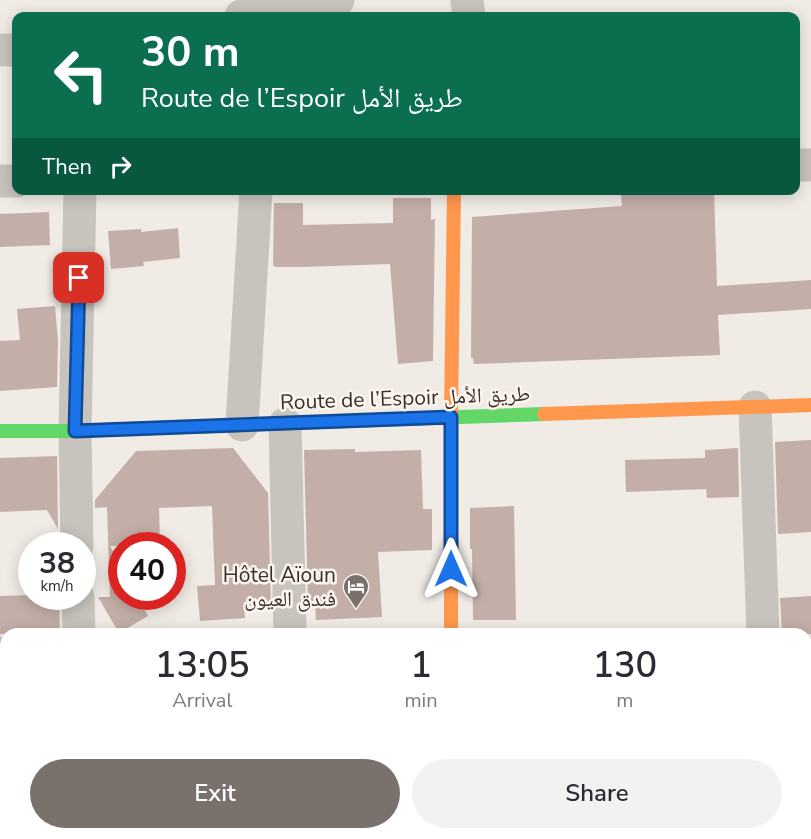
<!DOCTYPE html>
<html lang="en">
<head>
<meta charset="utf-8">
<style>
	body { margin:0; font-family:"Nunito Sans","Noto Naskh Arabic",sans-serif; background:#f2f2f3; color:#2b2b33; height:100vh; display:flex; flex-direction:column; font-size:22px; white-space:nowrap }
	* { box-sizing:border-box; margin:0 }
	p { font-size:20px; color:#7c7c81 }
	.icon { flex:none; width:33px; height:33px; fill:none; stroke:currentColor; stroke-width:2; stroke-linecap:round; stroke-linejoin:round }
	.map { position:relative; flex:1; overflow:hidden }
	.side { position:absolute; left:0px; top:628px; width:812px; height:212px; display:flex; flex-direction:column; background:#fff; border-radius:18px 18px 0 0; box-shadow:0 3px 15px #0003 }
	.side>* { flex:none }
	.banner { position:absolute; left:12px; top:12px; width:788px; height:183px; border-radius:12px; box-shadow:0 3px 15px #0003; background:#0b6e4f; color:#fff; overflow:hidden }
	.speed { position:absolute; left:18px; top:532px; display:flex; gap:12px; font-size:30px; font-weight:700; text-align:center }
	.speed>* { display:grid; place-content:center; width:78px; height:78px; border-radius:50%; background:#fff; box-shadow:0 3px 15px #0003; line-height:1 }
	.speed small { font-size:15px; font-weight:400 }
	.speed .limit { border:9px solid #d22; background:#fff; color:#111 }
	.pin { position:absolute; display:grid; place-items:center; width:51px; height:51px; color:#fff; margin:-26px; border-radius:12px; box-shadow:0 3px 9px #0006 }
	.me { position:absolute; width:66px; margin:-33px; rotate:0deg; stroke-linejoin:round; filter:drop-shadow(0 0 4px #0008) }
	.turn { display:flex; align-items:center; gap:21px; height:126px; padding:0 30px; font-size:27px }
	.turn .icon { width:78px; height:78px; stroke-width:2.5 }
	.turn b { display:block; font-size:42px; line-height:51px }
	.then { display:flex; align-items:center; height:57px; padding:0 30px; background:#0003; gap:12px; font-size:22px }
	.eta { display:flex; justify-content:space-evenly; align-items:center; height:102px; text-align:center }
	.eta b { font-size:36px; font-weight:600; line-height:42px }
	.primary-button { display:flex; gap:12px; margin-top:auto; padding:12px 30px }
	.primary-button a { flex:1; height:69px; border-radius:36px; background:#7a716c; color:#fff; font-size:24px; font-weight:600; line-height:69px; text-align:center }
	.primary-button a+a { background:#f2f2f3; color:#2b2b33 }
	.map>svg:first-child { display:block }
	.building { fill:#c3afa7 }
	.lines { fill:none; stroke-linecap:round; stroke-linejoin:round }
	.street { stroke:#c9c3be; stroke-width:33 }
	.fast { stroke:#63d668; stroke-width:14 }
	.slow { stroke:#ff974d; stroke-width:14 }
	.route-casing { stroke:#114b97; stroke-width:15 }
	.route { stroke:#1a73e8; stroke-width:10 }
	.labels { text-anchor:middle; stroke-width:5; stroke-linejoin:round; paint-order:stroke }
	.street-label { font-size:21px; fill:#3b302b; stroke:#fbf5ee }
	.poi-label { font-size:21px; fill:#3b302b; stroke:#fbf5ee; text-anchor:end }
</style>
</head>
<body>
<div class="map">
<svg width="811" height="839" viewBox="0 0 811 839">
	<rect width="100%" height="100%" fill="#f0ebe5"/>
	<g class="building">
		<polygon points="686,190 714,190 717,286 811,280 811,309 718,315 720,355 474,364 473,358 471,358 472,217 622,206 621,194 686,192"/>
		<polygon points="393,198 431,198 431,220 435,219 433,361 398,364 390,264 303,267 275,267 275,266 273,266 274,203 303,203 303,225 393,223"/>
		<polygon points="49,212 50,245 0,247 0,214"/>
		<polygon points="178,228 180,258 143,262 144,266 111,269 108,231 141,229 141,232"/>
		<polygon points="55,306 58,341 57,387 0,391 0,341 20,340 17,309"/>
		<polygon points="811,440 811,532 778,534 775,442"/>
		<polygon points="233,448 268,493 271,604 244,606 245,618 200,621 197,586 215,585 212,506 159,508 160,546 110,546 122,567 122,597 138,597 148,616 119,633 98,597 110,597 107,507 95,508 95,500 136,451"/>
		<polygon points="738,448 739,497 707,498 706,489 626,492 625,460 705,458 705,450"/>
		<polygon points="355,449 355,452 421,450 423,509 432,509 432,550 378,552 382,617 316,620 315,601 308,601 304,450"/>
		<polygon points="57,456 58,529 47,510 0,512 0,458"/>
		<polygon points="514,506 516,620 473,620 472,549 470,549 470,508"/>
		<polygon points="32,595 32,597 59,597 60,632 0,634 0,596"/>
		<polygon points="811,596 811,634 782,634 780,598"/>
	</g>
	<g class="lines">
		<g class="street">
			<polyline points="467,0 469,16"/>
			<polyline points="241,16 271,7 338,0"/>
			<polyline points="0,50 16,50"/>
			<polyline points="795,165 811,165"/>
			<polyline points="0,181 16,181"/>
			<polyline points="755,407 763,634"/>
			<polyline points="285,424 290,634"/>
			<polyline points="242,425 256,190"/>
			<polyline points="77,546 75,431 80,190"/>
			<polyline points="78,597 79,634"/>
			<polyline points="0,654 6,653"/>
			<polyline points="87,834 87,839"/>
			<polyline points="300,834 301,839"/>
			<polyline points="454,834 454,839"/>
			<polyline points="771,834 771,839"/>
		</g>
		<polyline class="fast" points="0,431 75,431 544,414"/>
		<g class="slow">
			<polyline points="544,414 811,405"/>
			<polyline points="451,634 451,417 454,190"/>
		</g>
	</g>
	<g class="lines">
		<defs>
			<polyline id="route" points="79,278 75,431 451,417 451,569"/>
		</defs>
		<use href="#route" class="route-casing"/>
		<use href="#route" class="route"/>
	</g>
	<defs>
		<symbol id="hotel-pin" viewBox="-11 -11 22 30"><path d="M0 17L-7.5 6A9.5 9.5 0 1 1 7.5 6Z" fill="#7a716c" stroke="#fbf5ee"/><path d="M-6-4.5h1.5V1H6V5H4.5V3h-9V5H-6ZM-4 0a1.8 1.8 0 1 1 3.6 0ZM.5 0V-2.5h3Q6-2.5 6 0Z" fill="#fff"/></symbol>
	</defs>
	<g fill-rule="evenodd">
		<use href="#hotel-pin" x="341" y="572" width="30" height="40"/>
	</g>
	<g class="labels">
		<g class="street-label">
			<text transform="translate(405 398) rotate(-2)" y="7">Route de l’Espoir طريق الأمل</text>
		</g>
		<g class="poi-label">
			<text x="336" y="582">Hôtel Aïoun<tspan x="336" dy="24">فندق العيون</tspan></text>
		</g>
	</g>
</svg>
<div class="speed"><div>38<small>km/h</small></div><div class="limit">40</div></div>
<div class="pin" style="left:79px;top:278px;background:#d93025"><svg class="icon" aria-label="arrive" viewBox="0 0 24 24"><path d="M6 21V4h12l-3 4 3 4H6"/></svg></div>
<svg class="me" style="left:451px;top:569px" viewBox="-20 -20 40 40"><path d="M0-17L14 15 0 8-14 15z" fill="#1a73e8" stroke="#fff" stroke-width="4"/></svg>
<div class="banner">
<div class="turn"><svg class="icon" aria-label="left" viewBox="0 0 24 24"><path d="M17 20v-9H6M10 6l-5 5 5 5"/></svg><div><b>30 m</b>Route de l’Espoir طريق الأمل</div></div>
<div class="then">Then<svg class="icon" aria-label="right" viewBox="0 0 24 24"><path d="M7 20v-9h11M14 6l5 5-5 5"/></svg></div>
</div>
<section class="side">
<div class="eta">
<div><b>13:05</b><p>Arrival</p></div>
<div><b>1</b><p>min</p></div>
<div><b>130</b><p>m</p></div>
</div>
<div class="primary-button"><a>Exit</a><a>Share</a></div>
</section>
</div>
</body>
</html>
